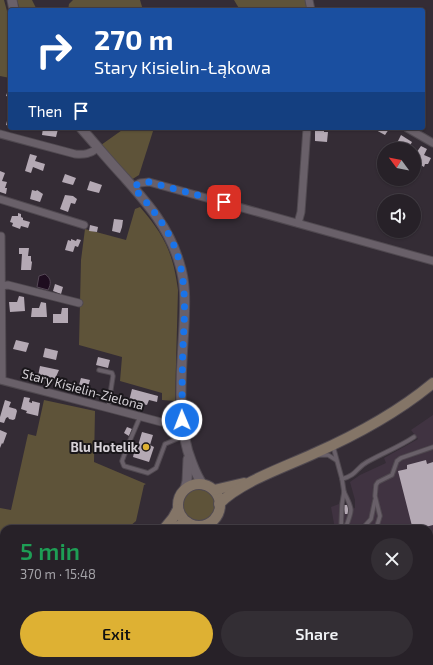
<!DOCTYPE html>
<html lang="en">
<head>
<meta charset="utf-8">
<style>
	body { margin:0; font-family:"Exo 2",sans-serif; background:#332e34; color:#f1f3f6; height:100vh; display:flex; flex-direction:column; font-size:15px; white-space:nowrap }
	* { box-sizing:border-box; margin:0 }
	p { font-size:13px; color:#a4a3a8 }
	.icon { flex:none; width:22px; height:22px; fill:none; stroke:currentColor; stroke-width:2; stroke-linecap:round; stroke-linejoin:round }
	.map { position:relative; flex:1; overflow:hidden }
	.sheet { position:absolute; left:0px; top:525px; width:433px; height:140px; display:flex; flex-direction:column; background:#272128; border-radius:12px 12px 0 0; box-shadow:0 1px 3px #0004,0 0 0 1px #433e45 }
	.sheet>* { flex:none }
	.guide { position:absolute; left:8px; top:8px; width:417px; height:122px; border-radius:4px; box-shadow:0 1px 3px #0004,0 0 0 1px #433e45; background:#1a4fa0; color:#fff; overflow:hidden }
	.needle { width:26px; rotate:302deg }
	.fabs { position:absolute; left:377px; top:142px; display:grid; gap:8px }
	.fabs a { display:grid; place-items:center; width:44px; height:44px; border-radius:50%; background:#272128; box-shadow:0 1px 3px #0004,0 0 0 1px #433e45; font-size:20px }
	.pin { position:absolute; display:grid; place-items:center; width:34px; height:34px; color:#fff; margin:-17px; border-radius:8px; box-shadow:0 2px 6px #0006 }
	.me { position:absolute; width:44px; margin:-22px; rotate:359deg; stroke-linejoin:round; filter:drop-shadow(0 0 3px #0008) }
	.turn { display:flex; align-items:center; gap:14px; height:84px; padding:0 20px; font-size:18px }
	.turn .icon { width:52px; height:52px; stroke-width:2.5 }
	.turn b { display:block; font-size:28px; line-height:34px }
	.then { display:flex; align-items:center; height:38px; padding:0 20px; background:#0003; gap:8px; font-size:15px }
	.round { display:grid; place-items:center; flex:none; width:42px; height:42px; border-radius:21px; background:#332e34 }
	.overview { display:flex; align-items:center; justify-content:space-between; height:68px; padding:0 20px }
	h1 { font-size:24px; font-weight:600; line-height:30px; color:#1e9e55 }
	.primary-button { display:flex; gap:8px; margin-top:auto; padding:8px 20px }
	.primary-button a { flex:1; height:46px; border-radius:24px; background:#deb133; color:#111; font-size:16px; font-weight:600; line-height:46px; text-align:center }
	.primary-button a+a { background:#332e34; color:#f1f3f6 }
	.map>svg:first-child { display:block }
	.built { fill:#403341 }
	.green { fill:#5e5339 }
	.water { fill:#1e0d1f; stroke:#554856 }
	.building { fill:#b4a9b4 }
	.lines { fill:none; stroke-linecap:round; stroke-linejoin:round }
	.service-casing { stroke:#504950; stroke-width:5.5 }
	.minor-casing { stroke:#504950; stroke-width:9 }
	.tertiary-casing { stroke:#504950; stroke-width:11 }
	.secondary-casing { stroke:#504950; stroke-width:12 }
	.service { stroke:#696069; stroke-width:3.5 }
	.minor { stroke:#696069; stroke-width:7 }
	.tertiary { stroke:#696069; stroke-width:9 }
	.secondary { stroke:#847567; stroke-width:10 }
	.route { stroke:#1a73e8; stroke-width:7; stroke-dasharray:0 12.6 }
	.poi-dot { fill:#deb133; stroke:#19161a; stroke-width:1.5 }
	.labels { text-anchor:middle; stroke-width:4; stroke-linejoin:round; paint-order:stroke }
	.street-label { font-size:13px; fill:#d6d1d7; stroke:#19161a }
	.poi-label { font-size:13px; font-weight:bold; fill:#d6d1d7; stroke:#19161a; text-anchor:end }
</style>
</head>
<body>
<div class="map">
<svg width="433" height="665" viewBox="0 0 433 665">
	<rect width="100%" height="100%" fill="#342c35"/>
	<g class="built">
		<polygon points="433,415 433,632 429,633 429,529 335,529 331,507 339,504 340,510 344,510 345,514 348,513 348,509 355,508 355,500 350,482 360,475 386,463 384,458 418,439 411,430"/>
		<polygon points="429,648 433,648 433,665 408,665 407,661 429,661"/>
	</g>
	<g class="green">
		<polygon points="0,0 4,0 10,22 10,78 0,76"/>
		<polygon points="17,0 32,0 37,10 20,10"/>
		<polygon points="73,0 140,0 143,10 68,10 69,4"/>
		<polygon points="234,0 305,0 307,10 240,10"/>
		<polygon points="125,128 154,128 139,175 131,180 101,145"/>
		<path d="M 140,207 C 165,236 173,253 178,290 L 175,401 L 162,400 L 162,393 L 120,381 L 122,357 L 79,345 L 81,260 L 85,229 L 126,240 L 135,209 Z"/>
		<polygon points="44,400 95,411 94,462 146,484 144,485 136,521 130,526 129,529 4,529 4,661 36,661 32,665 0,665 0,508 11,510 28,434 36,436"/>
		<circle cx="198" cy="505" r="17"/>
		<polygon points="68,661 239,661 240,665 63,665"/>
	</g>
	<path class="water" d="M 45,274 C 52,279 51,284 48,290 L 37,287 L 39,276 Z"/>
	<g class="building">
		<polygon points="8,90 10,91 10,97 6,96"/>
		<polygon points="8,117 10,117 10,126 6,125"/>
		<polygon points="43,128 58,129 56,137 42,135"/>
		<polygon points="317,128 324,128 324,132 328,132 327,142 315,141 315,131 319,131"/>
		<polygon points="374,128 388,128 389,129 385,135 374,129"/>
		<polygon points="401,135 412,142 408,149 397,143"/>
		<polygon points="421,146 427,149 424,155 431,158 428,164 425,164 424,167 414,161 414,156"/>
		<polygon points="30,154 37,156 35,161 45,164 43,171 33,167 31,173 25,171"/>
		<polygon points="0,171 5,173 2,181 7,182 5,188 7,188 6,194 0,192"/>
		<polygon points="65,174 76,178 73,185 62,182"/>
		<polygon points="90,181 102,185 99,193 87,190"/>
		<polygon points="32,190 36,191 37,190 43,194 40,202 30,199"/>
		<polygon points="65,195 73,196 77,199 75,204 71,203 68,212 60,209"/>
		<polygon points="18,213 21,214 21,217 23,218 23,220 30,222 28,228 21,226 20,229 12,226 13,223 10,222 12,216 18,216"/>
		<polygon points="114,219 123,220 122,227 120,233 112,231"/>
		<polygon points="90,225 98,227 97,232 89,231"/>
		<polygon points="71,239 76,241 77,239 81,240 78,247 75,246 73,252 65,250 68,240 71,241"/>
		<polygon points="19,248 29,248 28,256 31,256 31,261 32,262 31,270 21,270 22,254 19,254"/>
		<polygon points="55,284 63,287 61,294 53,291"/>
		<polygon points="19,296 24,297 25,311 10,312 9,302 17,302"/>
		<polygon points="41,302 46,303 47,317 31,317 32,308 39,308"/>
		<polygon points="62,308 68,308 68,323 53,323 53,314 61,314"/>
		<polygon points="16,340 29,343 26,352 13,349"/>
		<polygon points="45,348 58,351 56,360 43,357"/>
		<polygon points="98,357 110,360 108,368 96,365"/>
		<polygon points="40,366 59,370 55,379 42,375 42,377 38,376"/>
		<polygon points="81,378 90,380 88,387 79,385"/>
		<polygon points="132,389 158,396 157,402 149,400 147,405 129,401"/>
		<polygon points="24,397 30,398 29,402 32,403 32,401 40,403 38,416 26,413 27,411 21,409"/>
		<polygon points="5,400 11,402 9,407 16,409 17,411 15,419 13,420 9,419 8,417 6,418 4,423 0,422 0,417"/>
		<polygon points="127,427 132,429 129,436 124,433"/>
		<polygon points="0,430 7,433 3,444 2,443 0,448"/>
		<polygon points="142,432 153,435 150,445 154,447 149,462 133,457 135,448 137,449"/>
		<polygon points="426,460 427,464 433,462 433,525 418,529 401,529 412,526 398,471 407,469 407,465"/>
		<polygon points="343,505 348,505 348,514 345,514"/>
		<polygon points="433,553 433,564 429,565 429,554"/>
		<polygon points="433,657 433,665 426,665 425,661 429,661 429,658"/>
	</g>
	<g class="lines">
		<defs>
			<g id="service">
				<polyline points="99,370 112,373 113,376 108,408"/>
				<polyline points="140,417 128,445 122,461 124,466 148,473 156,468 165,444 184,436"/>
				<polyline points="333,446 342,479 344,492 342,504 341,529"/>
				<polyline points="318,455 328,455 336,460"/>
				<path d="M 342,479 C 357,475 356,468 367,462 C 383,453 399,447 414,437"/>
				<path d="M 344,492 C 353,510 353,509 345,529"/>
				<polyline points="362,529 371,519 375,500"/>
				<polyline points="376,529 380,516 375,496 376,485 378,482 392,475 397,461 401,458 433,447"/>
				<polyline points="429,547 433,546"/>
			</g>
			<g id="minor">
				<polyline points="309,0 311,10"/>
				<polyline points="407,128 433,143"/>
				<path d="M 0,134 L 75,154 C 84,155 90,154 98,148"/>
				<polyline points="133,187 140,183 149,182 433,261"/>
				<polyline points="0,199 84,225"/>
				<polyline points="298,223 301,212 307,128"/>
				<polyline points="1,236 2,380"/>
				<polyline points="1,286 8,285 79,303"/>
				<polyline points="0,380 108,408 161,422"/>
				<polyline points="195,525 199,529"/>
				<polyline points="212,529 212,521"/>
				<polyline points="429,636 433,635"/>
				<polyline points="247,661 249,665"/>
				<polyline points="294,665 312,661"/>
			</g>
			<g id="tertiary">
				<polyline points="12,0 14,10"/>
				<path d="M 81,128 C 96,145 110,162 125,178 C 148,204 169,228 179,262 C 186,283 185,303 184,325 C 182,369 175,422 192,463 C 195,471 198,478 203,485"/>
				<polyline points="185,489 187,481 188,459"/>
			</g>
			<g id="secondary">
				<circle cx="199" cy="505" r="21"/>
				<polyline points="214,490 244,483"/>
				<path d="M 219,504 C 240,482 285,467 313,454 C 356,435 397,413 433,383"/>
				<polyline points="164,529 173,518 178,509"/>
				<polyline points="172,529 187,522"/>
				<polyline points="48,665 53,661"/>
			</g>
		</defs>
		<use href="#service" class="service-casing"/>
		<use href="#minor" class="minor-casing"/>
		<use href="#tertiary" class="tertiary-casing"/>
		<use href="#secondary" class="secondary-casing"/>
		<use href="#service" class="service"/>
		<use href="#minor" class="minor"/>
		<use href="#tertiary" class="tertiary"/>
		<use href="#secondary" class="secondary"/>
	</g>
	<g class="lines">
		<path class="route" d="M 182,420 C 182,395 182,371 183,346 C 185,307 188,269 168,233 C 159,216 146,202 133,187 L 140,183 L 149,182 L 224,202"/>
	</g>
	<circle class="poi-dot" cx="146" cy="447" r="4"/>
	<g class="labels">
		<g class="street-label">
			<text transform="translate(83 389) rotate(15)" y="5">Stary Kisielin-Zielona</text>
		</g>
		<g class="poi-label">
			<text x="138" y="452">Blu Hotelik</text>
		</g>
	</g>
</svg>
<div class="fabs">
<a><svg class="needle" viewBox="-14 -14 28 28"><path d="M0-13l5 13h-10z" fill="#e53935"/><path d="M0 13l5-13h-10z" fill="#a4a3a8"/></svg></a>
<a><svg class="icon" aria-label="sound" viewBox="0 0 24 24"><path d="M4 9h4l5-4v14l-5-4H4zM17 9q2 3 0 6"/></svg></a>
</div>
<div class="pin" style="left:224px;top:202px;background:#d93025"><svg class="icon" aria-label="arrive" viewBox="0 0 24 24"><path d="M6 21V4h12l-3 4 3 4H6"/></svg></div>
<svg class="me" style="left:182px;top:420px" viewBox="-20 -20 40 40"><circle r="17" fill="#1a73e8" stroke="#fff" stroke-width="3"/><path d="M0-11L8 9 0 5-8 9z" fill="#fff"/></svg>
<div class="guide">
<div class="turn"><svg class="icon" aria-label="right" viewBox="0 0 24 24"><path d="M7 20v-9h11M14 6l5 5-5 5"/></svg><div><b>270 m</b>Stary Kisielin-Łąkowa</div></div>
<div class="then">Then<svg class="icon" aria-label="arrive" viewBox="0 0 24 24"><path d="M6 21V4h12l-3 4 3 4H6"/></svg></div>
</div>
<section class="sheet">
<div class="overview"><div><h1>5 min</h1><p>370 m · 15:48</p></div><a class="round"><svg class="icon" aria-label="close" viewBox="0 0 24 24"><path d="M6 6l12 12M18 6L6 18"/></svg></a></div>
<div class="primary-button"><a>Exit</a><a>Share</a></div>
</section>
</div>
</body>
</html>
